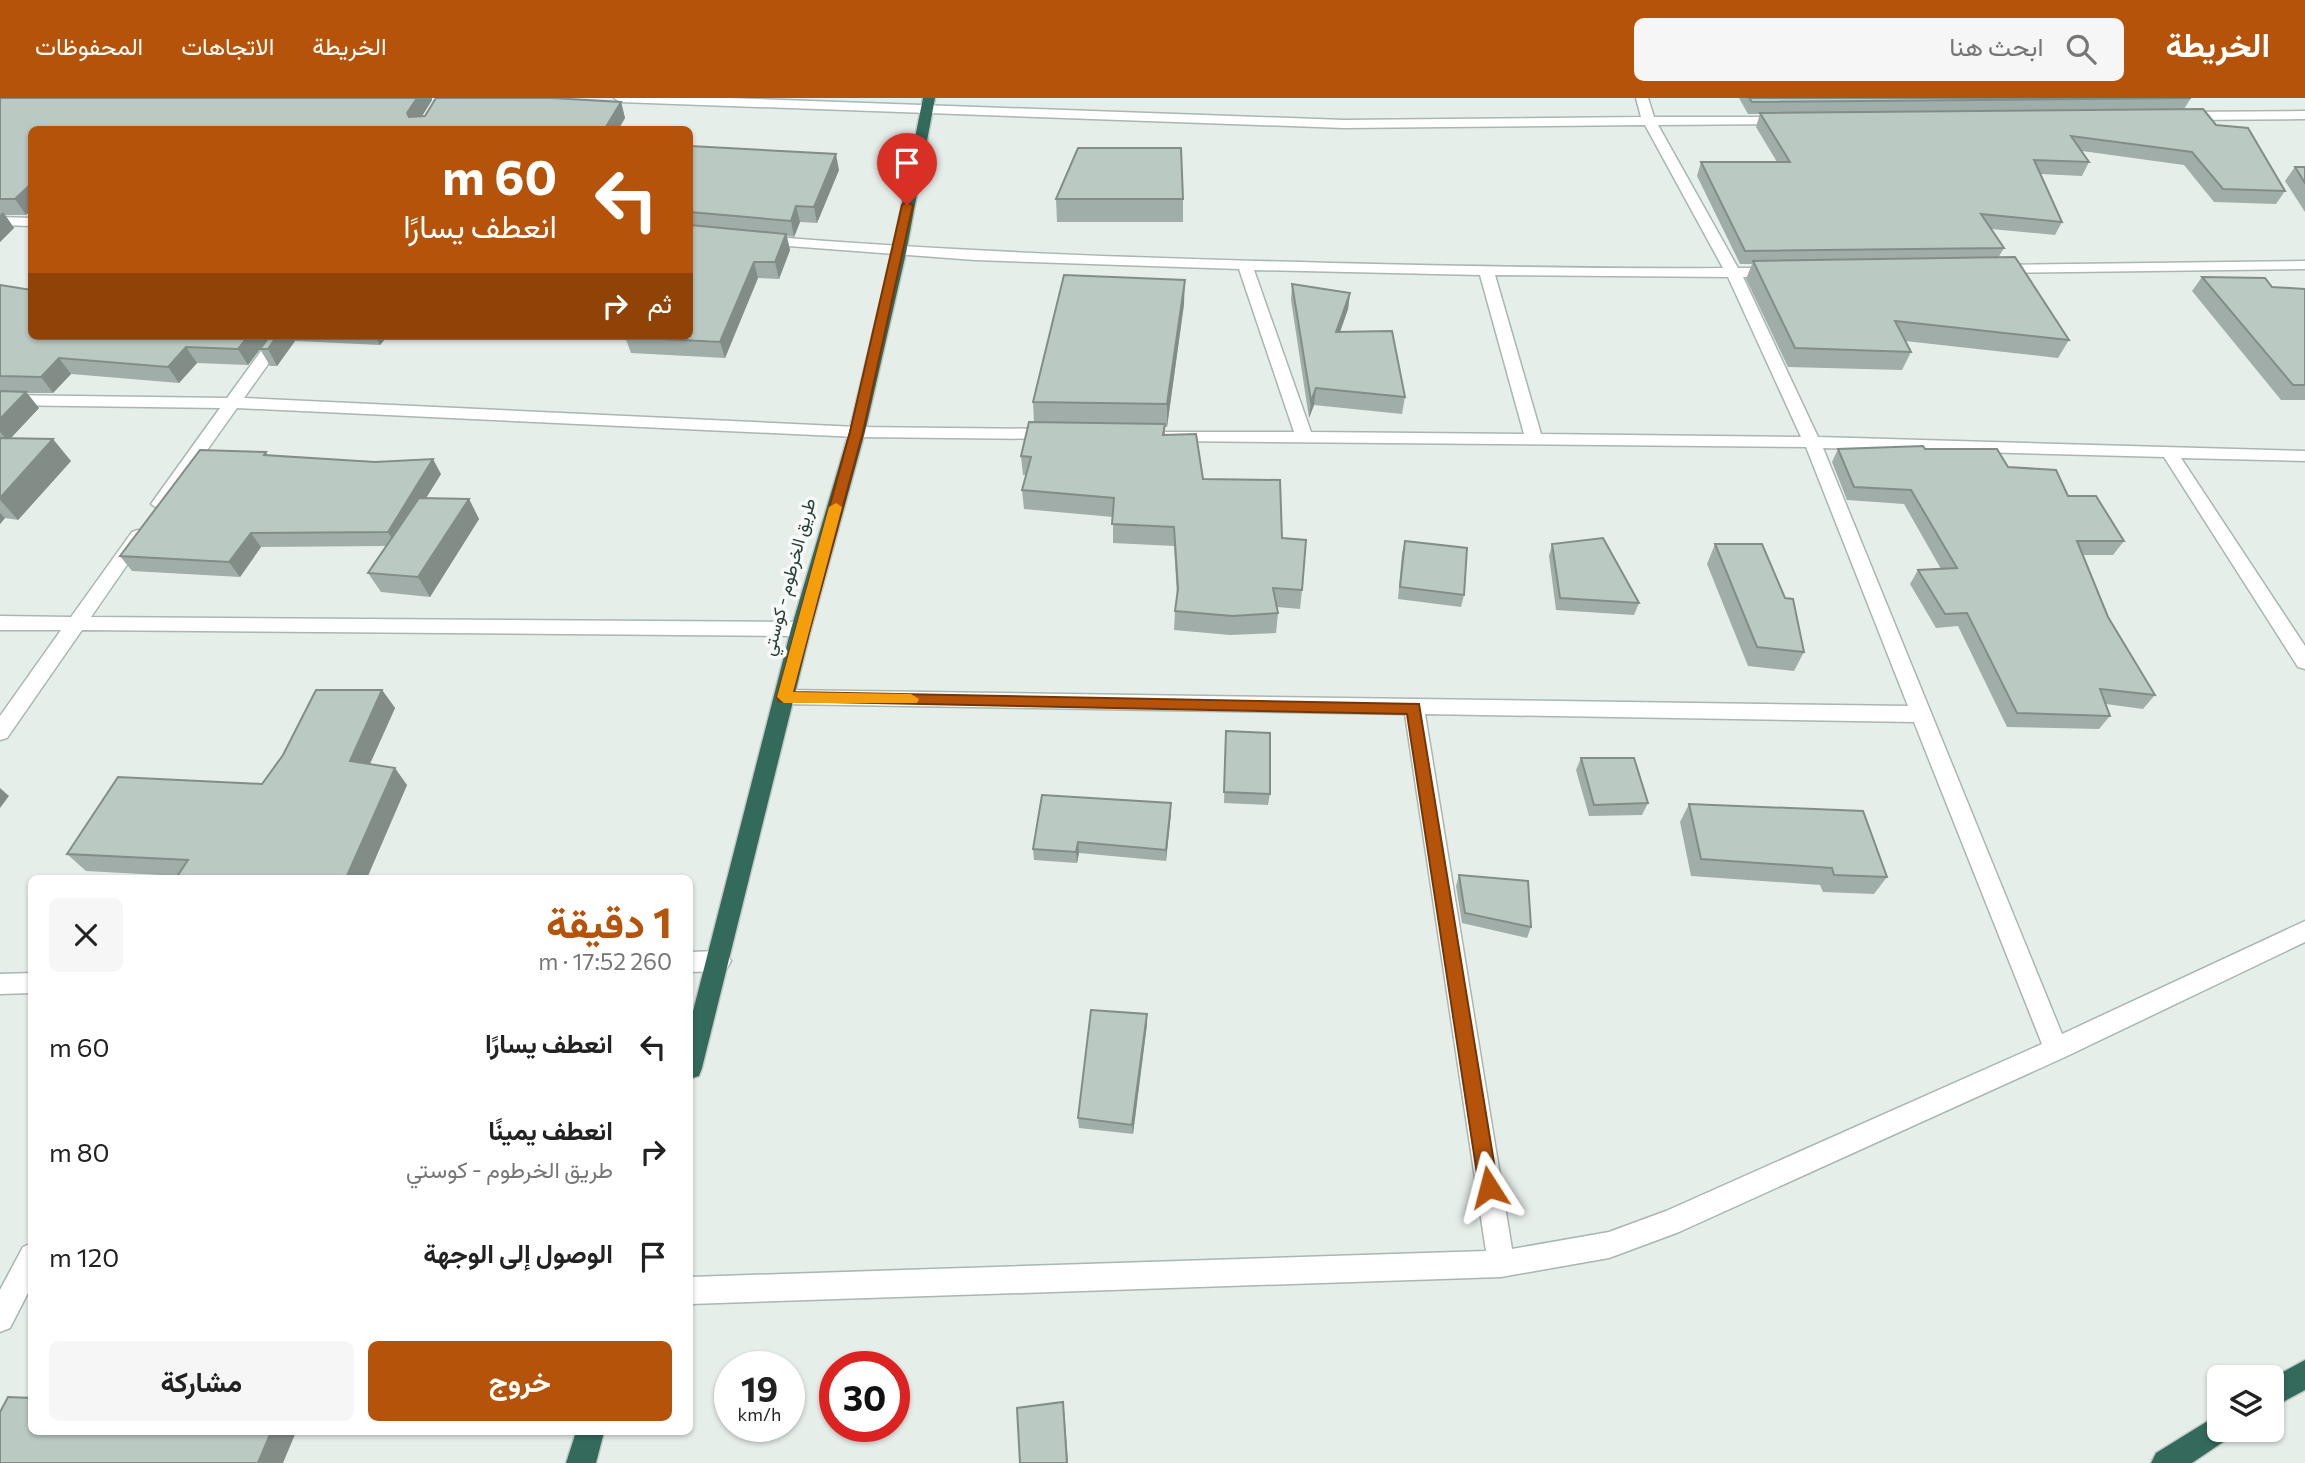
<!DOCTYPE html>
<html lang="ar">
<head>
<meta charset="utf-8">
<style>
	body { margin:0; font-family:Commissioner,Vazirmatn,sans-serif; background:#f6f6f6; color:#222; direction:rtl; height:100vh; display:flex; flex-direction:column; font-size:26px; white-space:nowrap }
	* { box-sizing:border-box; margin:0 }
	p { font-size:23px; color:#767676 }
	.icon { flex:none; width:38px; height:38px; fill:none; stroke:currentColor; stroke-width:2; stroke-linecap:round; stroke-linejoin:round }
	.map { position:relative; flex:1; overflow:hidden; direction:ltr }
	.details { position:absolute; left:28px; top:777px; width:665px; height:560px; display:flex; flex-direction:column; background:#fff; border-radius:10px; box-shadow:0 2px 5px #0004; direction:rtl }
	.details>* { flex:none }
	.hud { position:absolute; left:28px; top:28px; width:665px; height:214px; border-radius:10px; box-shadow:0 2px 5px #0004; direction:rtl; background:#b45309; color:#fff; overflow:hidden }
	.controls { position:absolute; left:2207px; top:1267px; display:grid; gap:14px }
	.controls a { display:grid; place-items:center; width:77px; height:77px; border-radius:10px; background:#fff; box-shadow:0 2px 5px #0004; font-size:35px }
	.speed { position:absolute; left:714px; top:1253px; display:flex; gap:14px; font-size:35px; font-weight:700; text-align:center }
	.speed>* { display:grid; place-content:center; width:91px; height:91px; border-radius:50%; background:#fff; box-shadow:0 2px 5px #0004; line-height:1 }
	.speed small { font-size:18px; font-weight:400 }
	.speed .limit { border:10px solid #d22; background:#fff; color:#111 }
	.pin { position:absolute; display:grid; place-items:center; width:60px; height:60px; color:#fff; margin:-72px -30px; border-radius:50% 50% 50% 0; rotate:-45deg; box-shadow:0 0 7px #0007 }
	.pin .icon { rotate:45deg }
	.me { position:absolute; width:77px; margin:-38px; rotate:351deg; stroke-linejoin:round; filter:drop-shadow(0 0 5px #0008) }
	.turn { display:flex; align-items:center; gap:24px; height:147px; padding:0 21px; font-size:32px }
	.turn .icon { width:91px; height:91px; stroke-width:2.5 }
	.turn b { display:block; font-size:49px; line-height:60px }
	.then { display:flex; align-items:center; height:66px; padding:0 21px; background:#0003; gap:14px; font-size:26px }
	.round { display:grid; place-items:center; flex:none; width:74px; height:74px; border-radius:10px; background:#f6f6f6 }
	.summary { display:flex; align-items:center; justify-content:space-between; height:119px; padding:0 21px }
	h1 { font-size:42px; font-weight:700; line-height:52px; color:#b45309 }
	.action { display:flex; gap:14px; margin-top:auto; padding:14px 21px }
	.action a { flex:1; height:80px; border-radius:10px; background:#b45309; color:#fff; font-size:28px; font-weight:700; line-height:80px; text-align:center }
	.action a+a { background:#f6f6f6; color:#222 }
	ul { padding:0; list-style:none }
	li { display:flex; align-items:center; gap:21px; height:105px; padding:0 21px }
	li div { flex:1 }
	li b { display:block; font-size:26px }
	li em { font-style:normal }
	header { display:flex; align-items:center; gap:42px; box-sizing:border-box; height:98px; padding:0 35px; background:#b45309; color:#fff }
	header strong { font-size:33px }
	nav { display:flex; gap:38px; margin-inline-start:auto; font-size:24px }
	.search { width:490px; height:63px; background:#f6f6f6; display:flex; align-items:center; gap:18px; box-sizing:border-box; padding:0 24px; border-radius:10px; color:#767676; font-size:26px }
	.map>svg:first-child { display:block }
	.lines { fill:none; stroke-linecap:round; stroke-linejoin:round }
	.minor-casing { stroke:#a9b6b1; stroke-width:3 }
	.highway-casing { stroke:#c2c9c7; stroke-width:3 }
	.minor { fill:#fff; fill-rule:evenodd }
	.highway { fill:#336a5c; fill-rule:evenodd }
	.wall { fill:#a1ada8 }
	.shaded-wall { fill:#838d88 }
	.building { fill:#bbc9c3; stroke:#838d88; stroke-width:2 }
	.route { fill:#b45309; stroke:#753606; stroke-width:2 }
	.slow { fill:#f59e0b }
	.labels { text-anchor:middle; stroke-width:7; stroke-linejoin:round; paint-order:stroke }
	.street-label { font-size:18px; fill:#263f37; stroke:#f7faf8 }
</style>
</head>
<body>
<header>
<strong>الخريطة</strong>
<div class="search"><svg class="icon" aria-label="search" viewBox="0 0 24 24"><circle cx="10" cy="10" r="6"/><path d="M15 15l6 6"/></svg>ابحث هنا</div>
<nav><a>الخريطة</a><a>الاتجاهات</a><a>المحفوظات</a></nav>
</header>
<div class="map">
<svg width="2305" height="1365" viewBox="0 0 2305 1365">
	<rect width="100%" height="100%" fill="#e6eeea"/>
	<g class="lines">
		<defs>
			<g id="minor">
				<path d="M 614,0 L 727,0 L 1344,22 L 1641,19 L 1636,0 L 1648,0 L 1654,19 L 1791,19 L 1793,22 L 1786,26 L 1658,27 L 1738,170 L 1775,170 L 1782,174 L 1775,178 L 1743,179 L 1818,339 L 2305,353 L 2305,363 L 2181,360 L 2305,548 L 2305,571 L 2298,569 L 2164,359 L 1823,350 L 2062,936 L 2305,823 L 2305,844 L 2065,959 L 1679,1134 L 1609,1160 L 1501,1179 L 690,1206 L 690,1179 L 1486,1153 L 1405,616 L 784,606 L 777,604 L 774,599 L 777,594 L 784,592 L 1908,608 L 1806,349 L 1170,343 L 1164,342 L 1162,338 L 1164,334 L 1294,334 L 1239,171 L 975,162 L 761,146 L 754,142 L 761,138 C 951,154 1141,160 1332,165 C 1462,168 1593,171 1723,170 L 1645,27 L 1344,30 L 620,4 ZM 1254,172 L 1480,177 L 1524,336 L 1311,334 ZM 1495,177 L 1728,179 L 1801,339 L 1541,336 ZM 1425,616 L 1914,624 L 2042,946 L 1666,1113 L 1609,1134 L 1512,1151 Z"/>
				<polygon points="2305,13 2305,21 2183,22 2177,18 2183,14"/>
				<polygon points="0,119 32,120 32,128 0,127"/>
				<polygon points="2305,163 2305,171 1996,175 1989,171 1996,167"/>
				<polygon points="272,238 288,238 244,300 857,329 1054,331 1062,336 1054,341 857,339 237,310 166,410 160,412 151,406 220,310 0,307 0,297 227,300"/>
				<polygon points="138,432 147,438 91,519 801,524 808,526 811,531 808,536 801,538 82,532 7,640 0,642 0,618 61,532 0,532 0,518 71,519 132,434"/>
				<polygon points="719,853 727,856 731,863 727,870 719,873 690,874 690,854"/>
				<polygon points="32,875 32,895 0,896 0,876"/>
				<polygon points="32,1145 32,1187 10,1230 0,1234 0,1192 23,1149"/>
			</g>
			<g id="highway">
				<polygon points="923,0 935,0 906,155 865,334 811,531 702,970 699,978 690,981 690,925 791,531 849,334 892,155"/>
				<polygon points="2305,1262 2305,1292 2272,1310 2272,1280"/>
				<polygon points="2219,1316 2219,1332 2233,1332 2229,1340 2192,1365 2151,1365 2156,1355"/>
				<polygon points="576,1334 604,1334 596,1365 566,1365"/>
			</g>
		</defs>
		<use href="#minor" class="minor-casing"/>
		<use href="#highway" class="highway-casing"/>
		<use href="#minor" class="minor"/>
		<use href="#highway" class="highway"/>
	</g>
	<g class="wall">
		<polygon points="0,0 432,2 422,18 621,4 625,20 618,32 32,32 26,117 5,117 14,130 0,144"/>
		<polygon points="1739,0 2191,0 2184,11 1748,16"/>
		<polygon points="1760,15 2216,27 2285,93 2276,106 2214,104 2184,67 2082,53 2089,64 2082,78 2041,76 2062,124 2055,137 1991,131 2004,150 1998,160 2069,242 2058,260 1905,243 1911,254 1902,272 1788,269 1746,181 1752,166 1740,166 1697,78 1701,64 1777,64 1756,29"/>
		<polygon points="690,48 839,72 817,125 800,124 794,139 787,138 790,152 779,181 758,180 725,260 631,255 625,239 690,238"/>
		<polygon points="2295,69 2305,69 2305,114 2285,83"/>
		<polygon points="1056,101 1183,101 1183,124 1057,124"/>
		<polygon points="2202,179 2272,189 2305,191 2305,302 2281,302 2192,193"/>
		<polygon points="1292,186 1350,195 1348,211 1340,234 1405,299 1402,316 1314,307 1309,320 1291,202"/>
		<polygon points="0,187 32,238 512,238 385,241 380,247 295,243 277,268 270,268 260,251 264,246 248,267 197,265 179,285 71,276 53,295 27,295 39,310 11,340 71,363 18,422 5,420 0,426"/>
		<polygon points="1184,206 1167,329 1165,329 1165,337 1203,381 1282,440 1302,492 1300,511 1277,509 1278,515 1276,535 1230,537 1174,532 1175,513 1177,498 1174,448 1113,445 1113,419 1024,411 1022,392 1026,377 1023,377 1021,358 1034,324 1033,304"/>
		<polygon points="1838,351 1925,351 2008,369 2068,398 2124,443 2113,457 2083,457 2108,519 2155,597 2143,611 2106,606 2110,618 2099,631 2007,629 1958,528 1936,530 1910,486 1918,472 1941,471 1904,406 1847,402 1832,364"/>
		<polygon points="266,354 268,357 441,376 426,400 469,401 479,421 430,499 381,494 368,475 386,448 261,449 240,479 132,473 120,458"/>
		<polygon points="1405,443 1464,497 1461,509 1398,501 1402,455"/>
		<polygon points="1552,446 1639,505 1634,517 1556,512 1549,458"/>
		<polygon points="1715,446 1804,554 1794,573 1748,568 1707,466"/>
		<polygon points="382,592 395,610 370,666 407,687 367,780 176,780 178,778 86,773 67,756 262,686"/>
		<polygon points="1226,633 1270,696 1268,707 1224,705"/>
		<polygon points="1581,660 1648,705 1642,717 1589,718 1576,672"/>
		<polygon points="1171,705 1166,763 1079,755 1077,765 1034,762 1033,751"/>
		<polygon points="1689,706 1887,779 1874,796 1823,794 1820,787 1691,778 1680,724"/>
		<polygon points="1459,777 1531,829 1527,840 1462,825 1456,788"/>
		<polygon points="1147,926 1133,1036 1079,1030 1078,1020"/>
	</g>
	<g class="shaded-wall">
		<polygon points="417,0 432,0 432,2 414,31 407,15"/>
		<polygon points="621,4 625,20 618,32 604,32"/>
		<polygon points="836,56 839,72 817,125 814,109"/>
		<polygon points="32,85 32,112 26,117 15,101"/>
		<polygon points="796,108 800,124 794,139 791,123"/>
		<polygon points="3,114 14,130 0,144 0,117"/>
		<polygon points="786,136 790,152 779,181 775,164"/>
		<polygon points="754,164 758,180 725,260 720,244"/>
		<polygon points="1185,182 1184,206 1167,329 1167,306"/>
		<polygon points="1350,195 1348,211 1334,251 1336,234"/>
		<polygon points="248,238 270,238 248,267 238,251"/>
		<polygon points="277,238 292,238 295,243 277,268 268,251"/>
		<polygon points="375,238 383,238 385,241 380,247"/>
		<polygon points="186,249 197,265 179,285 168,269"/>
		<polygon points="59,260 71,276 53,295 41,279"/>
		<polygon points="1316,290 1314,307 1309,320 1311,303"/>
		<polygon points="26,294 39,310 8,343 0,334 0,321"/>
		<polygon points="53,341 71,363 18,422 0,402 0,400"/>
		<polygon points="433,361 441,376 396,448 388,434"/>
		<polygon points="469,401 479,421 430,499 418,479"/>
		<polygon points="0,415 5,420 0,426"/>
		<polygon points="251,435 261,449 240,479 229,464"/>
		<polygon points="382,592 395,610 363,681 350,663"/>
		<polygon points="395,670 407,687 367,780 346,780"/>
		<polygon points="0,690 9,698 0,710"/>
		<polygon points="1171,705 1171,716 1166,763 1166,752"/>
		<polygon points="1078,744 1079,755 1077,765 1076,754"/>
		<polygon points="1147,916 1147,926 1133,1036 1132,1027"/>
		<polygon points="1063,1304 1064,1311 1068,1365 1067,1365"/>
		<polygon points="271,1334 296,1334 283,1365 258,1365"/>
	</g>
	<g class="building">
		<polygon points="0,0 417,0 407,15 409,19 425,18 436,0 552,0 621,4 604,32 32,32 32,85 15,101 0,101"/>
		<polygon points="1749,0 2191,0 1752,4"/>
		<polygon points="2203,11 2216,27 2248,30 2285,93 2223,91 2192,54 2071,38 2089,64 2034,62 2062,124 1981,116 2004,150 1745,153 1701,64 1790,64 1760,15"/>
		<polygon points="690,48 836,56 814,109 796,108 791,123 690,114"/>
		<polygon points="1078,50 1181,50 1183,101 1056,101"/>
		<polygon points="2295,69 2305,69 2305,85"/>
		<polygon points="690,127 786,136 775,164 754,164 720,244 625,239 690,238"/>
		<polygon points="2015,159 2069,242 1895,223 1911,254 1795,250 1753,163"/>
		<polygon points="1064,177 1185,182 1167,306 1033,304"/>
		<polygon points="2202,179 2265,180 2272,189 2305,191 2305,287 2293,287"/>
		<polygon points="1292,186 1350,195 1336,234 1392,233 1405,299 1316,290 1311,303"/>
		<polygon points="0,187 32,192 32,238 248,238 238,251 186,249 168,269 59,260 41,279 0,278"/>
		<polygon points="270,238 277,238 268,251 260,251"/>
		<polygon points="0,293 26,294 0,321"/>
		<polygon points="1029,324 1165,326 1163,337 1196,336 1203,381 1280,382 1282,440 1306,442 1302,492 1273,490 1278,515 1232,518 1175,513 1178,491 1174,429 1112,426 1114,400 1022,392 1031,359 1021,358"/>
		<polygon points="0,340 53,341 0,400"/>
		<polygon points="1923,348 1925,351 1997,351 2008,369 2056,372 2068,398 2096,398 2124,443 2077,443 2108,519 2155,597 2100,591 2110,618 2017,615 1967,515 1945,516 1918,472 1957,470 1911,392 1854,389 1838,351"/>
		<polygon points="200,352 266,354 264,357 375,364 433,361 388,434 251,435 229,464 120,458"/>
		<polygon points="419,400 469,401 418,479 368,475"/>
		<polygon points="1603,440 1639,505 1560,500 1552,446"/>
		<polygon points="1405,443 1467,450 1464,497 1400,489"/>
		<polygon points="1715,446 1762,446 1785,500 1793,501 1804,554 1757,549"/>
		<polygon points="316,592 382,592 350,663 395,670 346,780 176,780 188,762 67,756 118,679 262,686 283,657"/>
		<polygon points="1226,633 1270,635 1270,696 1224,694"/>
		<polygon points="1581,660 1634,660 1648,705 1594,707"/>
		<polygon points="1042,697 1171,705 1166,752 1078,744 1076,754 1033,751"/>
		<polygon points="1689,706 1863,713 1887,779 1834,777 1832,770 1701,761"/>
		<polygon points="1459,777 1528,783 1531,829 1465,815"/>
		<polygon points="1091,912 1147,916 1132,1027 1078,1020"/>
		<polygon points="8,1299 32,1300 32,1334 271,1334 258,1365 0,1365 0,1314"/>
		<polygon points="1063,1304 1067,1365 1020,1365 1017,1310"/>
	</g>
	<polygon class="route" points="907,104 913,107 863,334 793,594 1419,606 1498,1089 1495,1096 1489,1099 1482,1096 1479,1089 1407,616 779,603 777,599 850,334 902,107"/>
	<polygon class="slow" points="836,405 842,409 793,594 911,596 919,601 917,605 784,605 777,599 829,409"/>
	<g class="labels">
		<g class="street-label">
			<text transform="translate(789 479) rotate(-75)" y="6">طريق الخرطوم - كوستي</text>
		</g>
	</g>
</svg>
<div class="controls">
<a><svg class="icon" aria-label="layers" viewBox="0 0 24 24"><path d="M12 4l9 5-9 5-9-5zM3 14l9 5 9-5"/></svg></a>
</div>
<div class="speed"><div>19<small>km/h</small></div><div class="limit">30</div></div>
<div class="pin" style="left:907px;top:107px;background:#d93025"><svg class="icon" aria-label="arrive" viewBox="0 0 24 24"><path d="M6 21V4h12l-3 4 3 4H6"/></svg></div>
<svg class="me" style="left:1489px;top:1089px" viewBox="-20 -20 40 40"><path d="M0-17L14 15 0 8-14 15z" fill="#b45309" stroke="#fff" stroke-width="4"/></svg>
<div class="hud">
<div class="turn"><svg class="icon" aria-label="left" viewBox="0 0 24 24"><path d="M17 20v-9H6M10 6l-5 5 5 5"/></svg><div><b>60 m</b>انعطف يسارًا</div></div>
<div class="then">ثم<svg class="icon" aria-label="right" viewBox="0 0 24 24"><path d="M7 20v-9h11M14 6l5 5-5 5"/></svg></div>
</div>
<section class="details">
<div class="summary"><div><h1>1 دقيقة</h1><p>260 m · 17:52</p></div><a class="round"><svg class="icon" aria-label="close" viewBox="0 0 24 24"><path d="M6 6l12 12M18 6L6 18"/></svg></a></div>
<ul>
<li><svg class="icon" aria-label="left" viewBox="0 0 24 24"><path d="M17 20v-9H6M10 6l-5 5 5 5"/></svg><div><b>انعطف يسارًا</b></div><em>60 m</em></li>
<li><svg class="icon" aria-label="right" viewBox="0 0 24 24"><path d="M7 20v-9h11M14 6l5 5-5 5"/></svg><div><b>انعطف يمينًا</b><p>طريق الخرطوم - كوستي</p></div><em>80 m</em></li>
<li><svg class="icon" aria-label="arrive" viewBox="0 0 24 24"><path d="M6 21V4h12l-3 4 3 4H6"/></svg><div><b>الوصول إلى الوجهة</b></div><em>120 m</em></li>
</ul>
<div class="action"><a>خروج</a><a>مشاركة</a></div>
</section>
</div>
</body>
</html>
